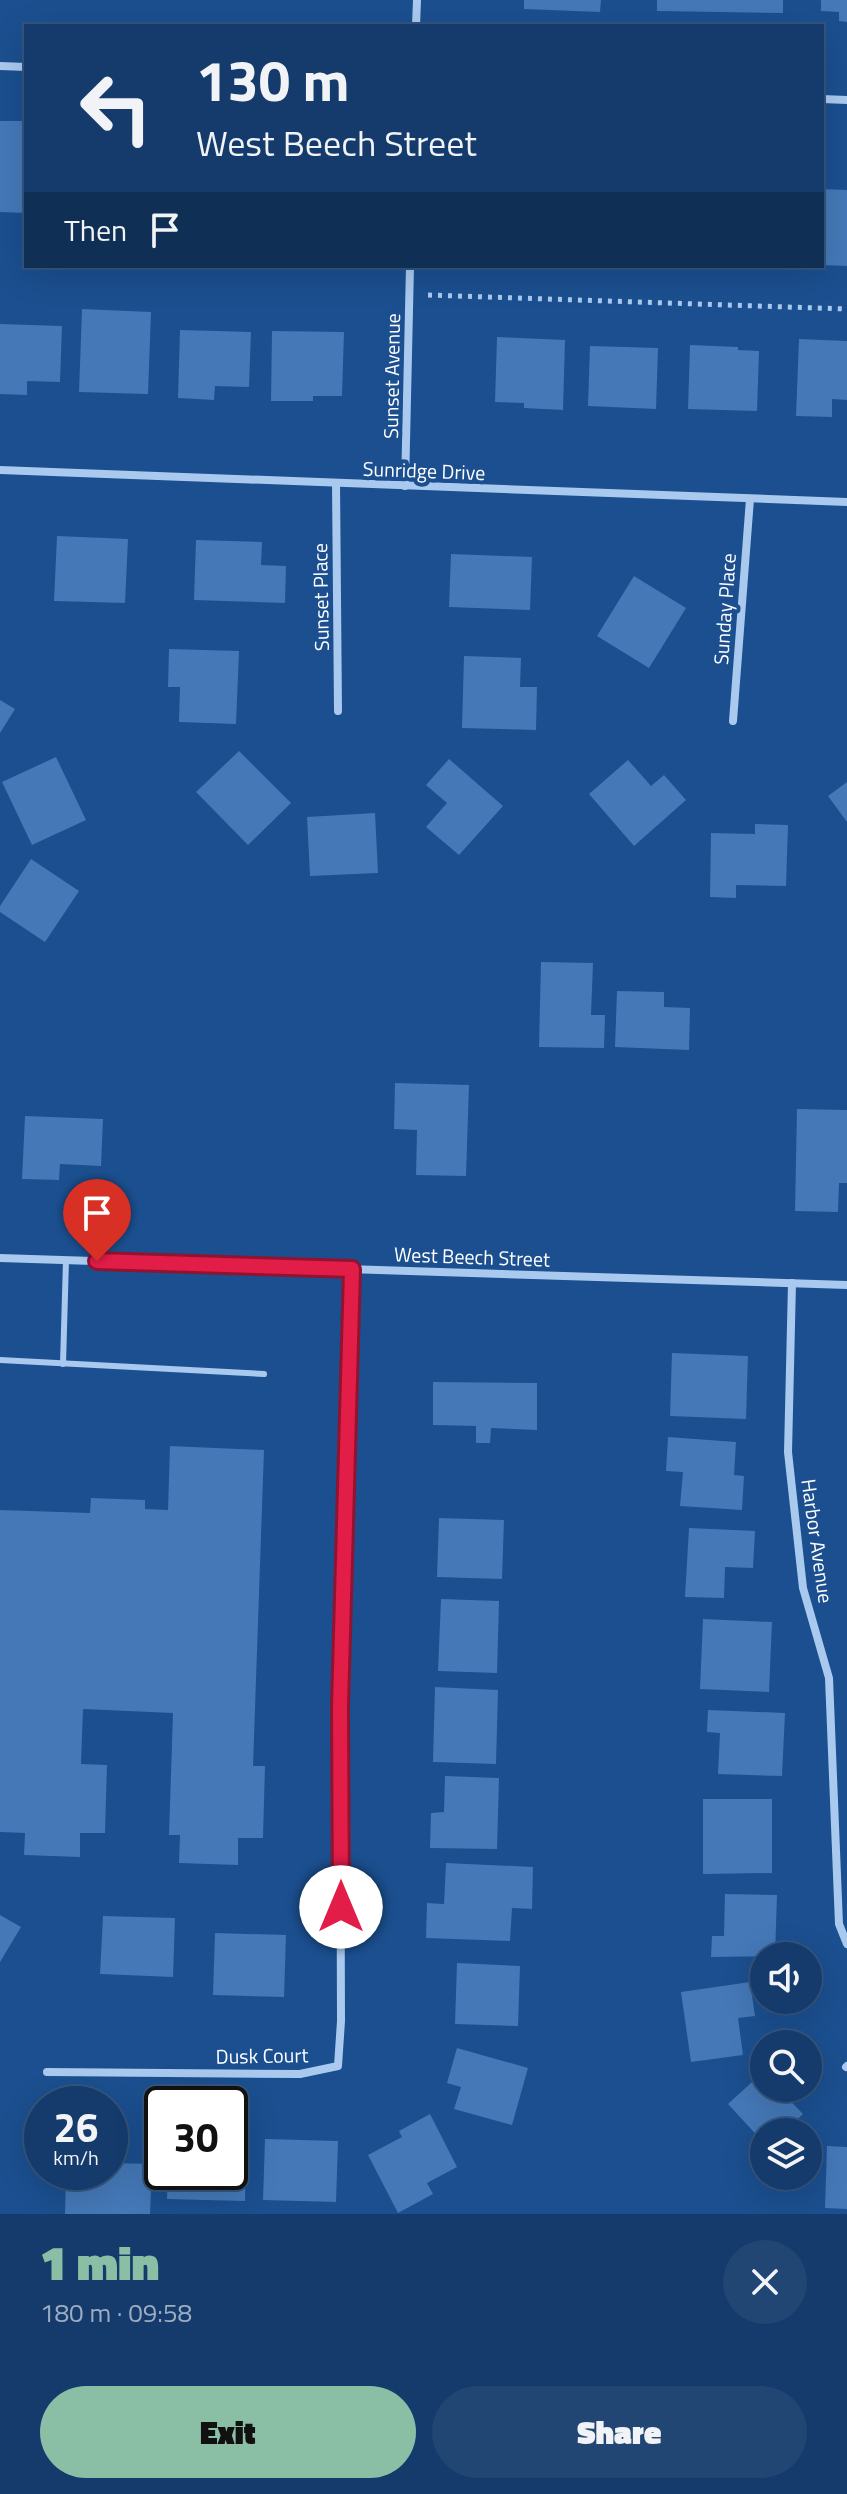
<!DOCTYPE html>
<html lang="en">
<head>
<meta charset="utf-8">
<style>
	body { margin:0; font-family:"Titillium Web",sans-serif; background:#214673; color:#f1f3f6; height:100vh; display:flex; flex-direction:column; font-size:30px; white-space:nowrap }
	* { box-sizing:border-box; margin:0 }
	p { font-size:26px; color:#9dadc1 }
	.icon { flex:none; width:44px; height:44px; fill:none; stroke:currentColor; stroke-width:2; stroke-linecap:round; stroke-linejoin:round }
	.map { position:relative; height:2214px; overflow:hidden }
	.panel { display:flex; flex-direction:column; background:#143b6b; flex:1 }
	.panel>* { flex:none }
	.guide { position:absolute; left:24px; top:24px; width:800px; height:244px; border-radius:0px; box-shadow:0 8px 32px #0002,0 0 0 2px #33557e; background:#143b6b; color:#f1f3f6; overflow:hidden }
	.controls { position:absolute; left:750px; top:1942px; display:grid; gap:16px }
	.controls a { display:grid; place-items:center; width:72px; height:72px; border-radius:50%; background:#143b6b; box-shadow:0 8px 32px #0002,0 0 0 2px #33557e; font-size:40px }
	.speed { position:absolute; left:24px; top:2086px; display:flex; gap:16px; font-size:40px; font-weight:700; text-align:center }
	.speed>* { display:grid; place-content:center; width:104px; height:104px; border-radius:50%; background:#143b6b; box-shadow:0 8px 32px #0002,0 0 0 2px #33557e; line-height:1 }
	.speed small { font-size:20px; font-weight:400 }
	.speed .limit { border:4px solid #111; border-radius:12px; background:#fff; color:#111 }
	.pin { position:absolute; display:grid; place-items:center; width:68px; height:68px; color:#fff; margin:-82px -34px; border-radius:50% 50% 50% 0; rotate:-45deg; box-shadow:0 0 8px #0007 }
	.pin .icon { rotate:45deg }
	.me { position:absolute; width:88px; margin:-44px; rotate:0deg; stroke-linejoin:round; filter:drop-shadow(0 0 6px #0008) }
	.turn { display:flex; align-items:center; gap:28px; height:168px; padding:0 40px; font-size:36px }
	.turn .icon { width:104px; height:104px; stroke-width:2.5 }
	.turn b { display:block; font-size:56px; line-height:68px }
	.then { display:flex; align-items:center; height:76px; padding:0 40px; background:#0003; gap:16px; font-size:30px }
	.round { display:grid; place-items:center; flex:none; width:84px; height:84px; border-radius:42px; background:#214673 }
	.headline { display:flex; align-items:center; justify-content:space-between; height:136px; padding:0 40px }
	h1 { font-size:48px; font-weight:800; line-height:60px; color:#8abfa5 }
	.button { display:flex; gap:16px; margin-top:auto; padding:16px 40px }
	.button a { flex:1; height:92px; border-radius:48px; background:#8abfa5; color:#111; font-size:32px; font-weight:800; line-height:92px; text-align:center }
	.button a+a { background:#214673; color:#f1f3f6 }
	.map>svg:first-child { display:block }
	.building { fill:#4478b7 }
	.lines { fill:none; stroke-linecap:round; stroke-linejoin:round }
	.path { stroke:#a9c9ee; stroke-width:5; stroke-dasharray:4 6; stroke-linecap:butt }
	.lane { stroke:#a9c9ee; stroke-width:6 }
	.street { stroke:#a9c9ee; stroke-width:8 }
	.route-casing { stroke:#92132f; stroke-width:20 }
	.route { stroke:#e11d48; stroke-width:14 }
	.labels { text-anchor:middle; stroke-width:8; stroke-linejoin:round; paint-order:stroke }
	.street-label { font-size:20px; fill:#fff; stroke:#1b4f8f }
</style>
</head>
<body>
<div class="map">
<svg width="847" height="2214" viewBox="0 0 847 2214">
	<rect width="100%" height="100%" fill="#1b4f8f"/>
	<g class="building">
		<polygon points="524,0 601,0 600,12 524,9"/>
		<polygon points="657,0 783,0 783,13 657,11"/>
		<polygon points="821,0 847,0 847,22 839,21 839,12 821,11"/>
		<polygon points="0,121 26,121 26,213 0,212"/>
		<polygon points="822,189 847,190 847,266 822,265"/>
		<polygon points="82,309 151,312 148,394 79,392"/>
		<polygon points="0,324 62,326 60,382 27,381 27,395 0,394"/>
		<polygon points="180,330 251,332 249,387 215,386 214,400 178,398"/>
		<polygon points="272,331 344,332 342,396 313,396 313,401 271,401"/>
		<polygon points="497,337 565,340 563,410 524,408 524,403 495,402"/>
		<polygon points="799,339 847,341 847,400 832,399 832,417 796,416"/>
		<polygon points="690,345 738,347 738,350 759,351 757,411 688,409"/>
		<polygon points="590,346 658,348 656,409 588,406"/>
		<polygon points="57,536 128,539 125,603 54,601"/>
		<polygon points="196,540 262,542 261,565 286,566 285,603 194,600"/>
		<polygon points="451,554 532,557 530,610 449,607"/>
		<polygon points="634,576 686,608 649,668 597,636"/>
		<polygon points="169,649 239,651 236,724 179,722 180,687 168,687"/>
		<polygon points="464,656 521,658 520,687 537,687 536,730 462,728"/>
		<polygon points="0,700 15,709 0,733"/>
		<polygon points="239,751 291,803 248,845 196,792"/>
		<polygon points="56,757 86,820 32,845 2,782"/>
		<polygon points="449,759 503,806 459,855 426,827 447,803 426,785"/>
		<polygon points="628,760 651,786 664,775 686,800 634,846 589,794"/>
		<polygon points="847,782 847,822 828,796"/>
		<polygon points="375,813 378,873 310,876 307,817"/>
		<polygon points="755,824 788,825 786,886 736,885 736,898 710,897 711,833 755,834"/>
		<polygon points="31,859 79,891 45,942 0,912 0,906"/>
		<polygon points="541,962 593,963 591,1015 605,1015 604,1048 539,1047"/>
		<polygon points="617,991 664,992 664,1007 690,1008 689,1050 615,1047"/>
		<polygon points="395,1083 469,1085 466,1176 416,1175 417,1130 394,1129"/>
		<polygon points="797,1109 847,1110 847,1183 839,1183 838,1212 795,1211"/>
		<polygon points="25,1116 103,1119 101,1166 60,1164 59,1180 22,1179"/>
		<polygon points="672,1353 748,1356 746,1419 670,1416"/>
		<polygon points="433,1382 537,1383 537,1430 491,1428 490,1443 476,1443 476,1426 433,1425"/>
		<polygon points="668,1437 736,1442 734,1475 744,1476 742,1510 680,1506 683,1472 666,1471"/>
		<polygon points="170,1446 264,1450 253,1766 265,1766 263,1838 238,1838 238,1865 179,1863 180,1835 169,1835 173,1713 83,1709 81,1764 107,1765 105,1833 80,1833 80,1857 24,1855 25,1833 0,1832 0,1510 90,1513 91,1498 145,1500 145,1509 168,1510"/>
		<polygon points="439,1518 504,1520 502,1579 437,1577"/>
		<polygon points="689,1528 755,1531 753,1568 725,1567 724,1598 685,1597"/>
		<polygon points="441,1599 499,1601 497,1673 438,1671"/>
		<polygon points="703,1619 772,1622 769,1692 700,1689"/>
		<polygon points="435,1687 498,1690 496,1764 433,1762"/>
		<polygon points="708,1710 785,1713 782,1776 718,1774 720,1733 707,1732"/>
		<polygon points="445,1776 499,1778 497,1849 430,1848 431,1813 444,1812"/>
		<polygon points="703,1799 772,1799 772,1873 703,1874"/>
		<polygon points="446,1863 533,1867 532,1909 512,1908 510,1941 426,1938 427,1903 444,1904"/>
		<polygon points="725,1894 777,1895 775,1956 711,1957 712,1936 724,1936"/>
		<polygon points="0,1915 21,1927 0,1962"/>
		<polygon points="103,1916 175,1918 173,1977 100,1974"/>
		<polygon points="215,1933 286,1935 284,1997 213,1995"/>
		<polygon points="457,1963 520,1966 518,2026 455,2024"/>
		<polygon points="750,1982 755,2016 738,2018 743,2055 691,2062 681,1992"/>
		<polygon points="457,2048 528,2068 512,2125 454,2109 461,2087 447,2083"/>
		<polygon points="764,2071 764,2088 778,2088 803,2114 784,2132 764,2132 764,2143 728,2104"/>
		<polygon points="430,2114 457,2167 427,2183 433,2194 398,2213 368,2155 402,2137 399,2131"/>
		<polygon points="265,2139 338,2141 336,2202 263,2200"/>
		<polygon points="827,2146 847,2147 847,2209 825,2208"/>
		<polygon points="230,2150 246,2150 245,2201 167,2199 168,2172 230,2172"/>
		<polygon points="110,2163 152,2164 150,2214 65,2214 66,2174 104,2175 104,2172 110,2172"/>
	</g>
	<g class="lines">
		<polyline class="path" points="428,295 847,309"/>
		<g class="lane">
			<polyline points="0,1360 264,1374"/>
			<polyline points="63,1364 66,1260"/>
		</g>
		<g class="street">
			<polyline points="416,26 417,0"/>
			<polyline points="0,66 26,67"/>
			<polyline points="822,99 847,100"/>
			<polyline points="0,470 847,502"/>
			<polyline points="336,483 338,711"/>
			<polyline points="405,486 410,266"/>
			<polyline points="733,721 750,499"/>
			<polyline points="0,1258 847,1285"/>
			<polyline points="792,1283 788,1452 803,1588 829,1678 839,1924 847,1944"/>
			<polyline points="846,2067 847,2066"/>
			<polyline points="47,2072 300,2074 338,2066 341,2021 340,1706 352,1269"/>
		</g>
	</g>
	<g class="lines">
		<defs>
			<polyline id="route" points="97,1261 352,1269 340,1706 341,1907"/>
		</defs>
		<use href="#route" class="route-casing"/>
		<use href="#route" class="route"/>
	</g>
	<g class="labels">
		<g class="street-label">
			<text transform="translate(392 376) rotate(-89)" y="7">Sunset Avenue</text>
			<text transform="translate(424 471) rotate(2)" y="7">Sunridge Drive</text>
			<text transform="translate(321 597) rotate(-91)" y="7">Sunset Place</text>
			<text transform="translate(725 609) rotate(-86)" y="7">Sunday Place</text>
			<text transform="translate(472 1257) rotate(2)" y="7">West Beech Street</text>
			<text transform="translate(817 1541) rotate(82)" y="7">Harbor Avenue</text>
			<text transform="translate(262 2056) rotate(-1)" y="7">Dusk Court</text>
		</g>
	</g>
</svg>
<div class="controls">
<a><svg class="icon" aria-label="sound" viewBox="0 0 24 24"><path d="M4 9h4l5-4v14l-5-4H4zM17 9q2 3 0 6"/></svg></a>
<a><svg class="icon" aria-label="search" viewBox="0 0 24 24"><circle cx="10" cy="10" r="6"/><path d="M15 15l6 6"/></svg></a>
<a><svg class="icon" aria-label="layers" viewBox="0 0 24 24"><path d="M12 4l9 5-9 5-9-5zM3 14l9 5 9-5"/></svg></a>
</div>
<div class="speed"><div>26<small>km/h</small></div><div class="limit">30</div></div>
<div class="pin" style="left:97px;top:1261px;background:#d93025"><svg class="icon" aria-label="arrive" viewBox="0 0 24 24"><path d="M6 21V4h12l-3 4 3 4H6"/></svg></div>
<svg class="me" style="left:341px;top:1907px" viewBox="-20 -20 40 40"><circle r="19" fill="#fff"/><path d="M0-13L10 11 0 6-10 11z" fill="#e11d48"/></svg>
<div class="guide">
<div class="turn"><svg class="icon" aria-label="left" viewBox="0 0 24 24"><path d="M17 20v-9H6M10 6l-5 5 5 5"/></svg><div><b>130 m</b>West Beech Street</div></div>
<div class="then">Then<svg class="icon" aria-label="arrive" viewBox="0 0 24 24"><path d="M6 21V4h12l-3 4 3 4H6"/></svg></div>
</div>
</div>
<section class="panel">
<div class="headline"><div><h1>1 min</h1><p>180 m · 09:58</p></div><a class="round"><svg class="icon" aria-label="close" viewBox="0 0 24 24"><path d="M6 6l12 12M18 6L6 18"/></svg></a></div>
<div class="button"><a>Exit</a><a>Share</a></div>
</section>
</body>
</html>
